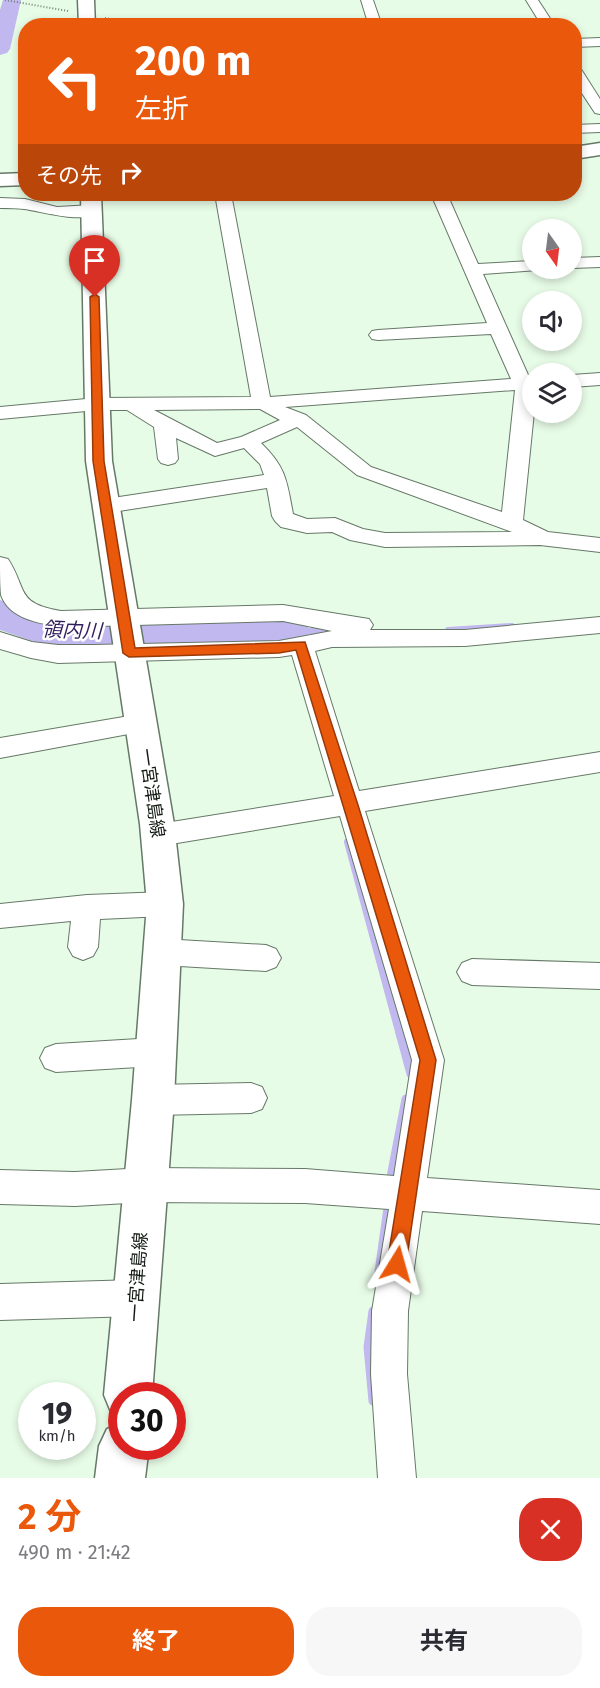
<!DOCTYPE html>
<html lang="ja">
<head>
<meta charset="utf-8">
<style>
	body { margin:0; font-family:"Fira Sans","Noto Sans JP",sans-serif; background:#f7f7f7; color:#2b2b33; height:100vh; display:flex; flex-direction:column; font-size:22px; white-space:nowrap }
	* { box-sizing:border-box; margin:0 }
	p { font-size:20px; color:#7c7c81 }
	.icon { flex:none; width:33px; height:33px; fill:none; stroke:currentColor; stroke-width:2; stroke-linecap:round; stroke-linejoin:round }
	.map { position:relative; height:1478px; overflow:hidden }
	.side { display:flex; flex-direction:column; background:#fff; flex:1 }
	.side>* { flex:none }
	.banner { position:absolute; left:18px; top:18px; width:564px; height:183px; border-radius:24px; box-shadow:0 3px 9px #0003; background:#ea580c; color:#fff; overflow:hidden }
	.needle { width:39px; rotate:166deg }
	.tools { position:absolute; left:522px; top:219px; display:grid; gap:12px }
	.tools a { display:grid; place-items:center; width:60px; height:60px; border-radius:50%; background:#fff; box-shadow:0 3px 9px #0003; font-size:30px }
	.speed { position:absolute; left:18px; top:1382px; display:flex; gap:12px; font-size:30px; font-weight:700; text-align:center }
	.speed>* { display:grid; place-content:center; width:78px; height:78px; border-radius:50%; background:#fff; box-shadow:0 3px 9px #0003; line-height:1 }
	.speed small { font-size:15px; font-weight:400 }
	.speed .limit { border:9px solid #d22; background:#fff; color:#111 }
	.pin { position:absolute; display:grid; place-items:center; width:51px; height:51px; color:#fff; margin:-62px -26px; border-radius:50% 50% 50% 0; rotate:-45deg; box-shadow:0 0 6px #0007 }
	.pin .icon { rotate:45deg }
	.me { position:absolute; width:66px; margin:-33px; rotate:8deg; stroke-linejoin:round; filter:drop-shadow(0 0 4px #0008) }
	.turn { display:flex; align-items:center; gap:21px; height:126px; padding:0 18px; font-size:27px }
	.turn .icon { width:78px; height:78px; stroke-width:2.5 }
	.turn b { display:block; font-size:42px; line-height:51px }
	.then { display:flex; align-items:center; height:57px; padding:0 18px; background:#0003; gap:12px; font-size:22px }
	.round { display:grid; place-items:center; flex:none; width:63px; height:63px; border-radius:24px; background:#f7f7f7 }
	.headline { display:flex; align-items:center; justify-content:space-between; height:102px; padding:0 18px }
	h1 { font-size:36px; font-weight:700; line-height:45px; color:#ea580c }
	.cta { display:flex; gap:12px; margin-top:auto; padding:12px 18px }
	.cta a { flex:1; height:69px; border-radius:24px; background:#ea580c; color:#fff; font-size:24px; font-weight:700; line-height:69px; text-align:center }
	.cta a+a { background:#f7f7f7; color:#2b2b33 }
	.map>svg:first-child { display:block }
	.lines { fill:none; stroke-linecap:round; stroke-linejoin:round }
	.stream-far2 { stroke:#c1b8ef; stroke-width:6 }
	.stream-far1 { stroke:#c1b8ef; stroke-width:8 }
	.stream { stroke:#c1b8ef; stroke-width:9 }
	.river { fill:#c1b8ef; fill-rule:evenodd }
	.minor-casing { stroke:#667867; stroke-width:2 }
	.tertiary-casing { stroke:#667867; stroke-width:3 }
	.secondary-casing { stroke:#667867; stroke-width:3 }
	.path { stroke:#768376; stroke-width:2; stroke-dasharray:1 2; stroke-linecap:butt }
	.minor { fill:#fff; fill-rule:evenodd }
	.tertiary { fill:#fff; fill-rule:evenodd }
	.secondary { fill:#fff; fill-rule:evenodd }
	.route { fill:#ea580c; stroke:#983908; stroke-width:1.5 }
	.labels { text-anchor:middle; stroke-width:5; stroke-linejoin:round; paint-order:stroke }
	.street-label { font-size:18px; fill:#131a13; stroke:#fff }
	.water-label { font-size:20px; font-style:italic; fill:#311f5e; stroke:#fff }
</style>
</head>
<body>
<div class="map">
<svg width="600" height="1478" viewBox="0 0 600 1478">
	<rect width="100%" height="100%" fill="#e7fce7"/>
	<g class="lines">
		<g class="stream-far2">
			<polyline points="448,630 512,626"/>
			<polyline points="294,642 292,631 341,631"/>
		</g>
		<polyline class="stream-far1" points="348,842 400,1035"/>
		<g class="stream">
			<polyline points="400,1033 411,1074"/>
			<polyline points="390,1182 406,1099"/>
			<polyline points="378,1279 388,1208"/>
			<polyline points="373,1311 368,1347 373,1401"/>
		</g>
		<g class="river">
			<polygon points="3,0 21,0 10,49 7,53 0,55 0,10"/>
			<path d="M 0,600 C 16,604 28,614 44,619 L 292,618 L 305,622 L 310,631 L 305,640 L 292,644 L 43,645 L 0,630 Z"/>
		</g>
		<defs>
			<g id="minor">
				<polygon points="361,0 373,0 382,26 369,26"/>
				<polygon points="526,0 538,0 555,26 542,26"/>
				<polygon points="600,38 600,46 574,47 574,39"/>
				<polygon points="574,65 579,66 600,99 600,114 595,113 574,81"/>
				<polygon points="600,124 600,132 574,133 574,125"/>
				<path d="M 215,194 L 231,194 L 270,397 L 511,379 L 491,334 L 378,340 L 372,339 L 369,335 L 372,331 L 378,330 L 487,323 L 431,194 L 447,194 L 478,264 L 532,261 L 532,268 L 538,270 L 483,274 L 529,377 L 532,377 L 534,412 L 523,520 L 548,532 L 600,538 L 600,552 L 540,545 L 385,547 L 350,540 L 332,532 L 307,533 L 281,527 L 275,521 L 272,516 L 267,488 L 106,513 L 98,511 L 95,506 L 98,501 L 106,499 L 264,475 L 260,464 L 244,448 L 215,456 L 176,438 L 178,459 L 175,463 L 168,465 L 161,463 L 158,459 L 154,427 L 127,410 L 97,410 L 0,419 L 0,407 L 97,398 L 251,397 ZM 515,390 L 502,512 L 371,467 L 306,415 L 285,407 ZM 260,409 L 280,420 L 241,437 L 217,443 L 154,410 ZM 297,427 L 357,475 L 512,532 L 385,533 L 363,529 L 335,518 L 307,519 L 293,514 C 287,481 286,467 261,443 Z"/>
				<path d="M 0,198 L 25,199 L 57,207 L 93,205 L 101,210 C 88,226 41,211 24,209 C 16,208 8,208 0,208 Z"/>
				<polygon points="600,257 600,267 572,268 572,258"/>
				<polygon points="600,373 600,385 572,387 572,375"/>
				<path d="M 0,557 L 8,559 C 28,590 15,603 61,611 L 283,605 L 369,619 L 373,625 L 370,630 L 465,630 L 600,617 L 600,633 L 465,646 L 332,647 L 315,651 L 359,791 L 600,752 L 600,772 L 365,811 L 444,1060 L 427,1178 L 600,1190 L 600,1224 L 422,1211 L 408,1311 L 407,1374 L 416,1478 L 378,1478 L 371,1374 L 372,1311 L 389,1209 L 305,1203 L 145,1202 L 75,1206 L 0,1204 L 0,1170 L 75,1172 L 145,1168 L 305,1169 L 394,1176 L 412,1060 L 340,816 L 159,846 L 149,843 L 145,835 L 149,827 L 159,824 L 334,796 L 292,655 L 279,657 L 58,663 L 31,658 L 0,649 L 0,632 L 32,642 L 58,645 L 93,645 L 279,641 L 332,631 L 283,621 L 61,627 C 39,623 9,619 1,595 C 0,584 0,568 0,557 Z"/>
				<polygon points="141,714 150,716 154,723 150,730 0,758 0,738"/>
				<polygon points="165,892 175,896 179,904 175,912 165,916 100,919 98,947 93,956 83,960 73,956 68,947 71,921 0,928 0,904 87,895"/>
				<polygon points="162,939 266,945 276,949 281,958 276,967 266,971 162,965 152,961 147,952 152,943"/>
				<polygon points="472,959 600,963 600,989 472,985 462,981 457,972 462,963"/>
				<polygon points="155,1038 166,1042 171,1052 166,1062 155,1066 56,1072 45,1068 40,1058 45,1048 56,1044"/>
				<polygon points="251,1083 262,1087 267,1098 262,1109 251,1113 153,1115 142,1111 137,1100 142,1089 153,1085"/>
				<polygon points="136,1280 149,1285 154,1298 149,1311 136,1316 0,1320 0,1284"/>
			</g>
			<g id="tertiary">
				<polygon points="600,143 600,155 574,159 574,147"/>
				<polygon points="26,173 26,185 0,186 0,174"/>
			</g>
			<g id="secondary">
				<polygon points="78,0 94,0 95,26 79,26"/>
				<polygon points="81,194 101,194 112,461 174,824 183,904 174,1100 152,1395 122,1395 122,1416 111,1412 104,1395 132,1100 147,904 140,824 86,461"/>
				<polygon points="122,1422 122,1446 149,1446 145,1478 95,1478 99,1446 107,1429"/>
			</g>
		</defs>
		<use href="#minor" class="minor-casing"/>
		<use href="#tertiary" class="tertiary-casing"/>
		<use href="#secondary" class="secondary-casing"/>
		<g class="path">
			<polyline points="5,0 68,11"/>
			<polyline points="105,18 154,26"/>
		</g>
		<use href="#minor" class="minor"/>
		<use href="#tertiary" class="tertiary"/>
		<use href="#secondary" class="secondary"/>
	</g>
	<polygon class="route" points="95,294 99,297 104,461 135,648 305,642 358,805 436,1060 406,1264 403,1270 397,1273 390,1270 387,1264 420,1060 296,650 279,653 129,657 123,653 93,461 90,297"/>
	<g class="labels">
		<g class="street-label">
			<text transform="translate(152 793) rotate(82)" y="6">一宮津島線</text>
			<text transform="translate(138 1277) rotate(-86)" y="6">一宮津島線</text>
		</g>
		<g class="water-label">
			<text transform="translate(72 630) rotate(2)" y="7">領内川</text>
		</g>
	</g>
</svg>
<div class="tools">
<a><svg class="needle" viewBox="-14 -14 28 28"><path d="M0-13l5 13h-10z" fill="#e53935"/><path d="M0 13l5-13h-10z" fill="#7c7c81"/></svg></a>
<a><svg class="icon" aria-label="sound" viewBox="0 0 24 24"><path d="M4 9h4l5-4v14l-5-4H4zM17 9q2 3 0 6"/></svg></a>
<a><svg class="icon" aria-label="layers" viewBox="0 0 24 24"><path d="M12 4l9 5-9 5-9-5zM3 14l9 5 9-5"/></svg></a>
</div>
<div class="speed"><div>19<small>km/h</small></div><div class="limit">30</div></div>
<div class="pin" style="left:95px;top:297px;background:#d93025"><svg class="icon" aria-label="arrive" viewBox="0 0 24 24"><path d="M6 21V4h12l-3 4 3 4H6"/></svg></div>
<svg class="me" style="left:397px;top:1264px" viewBox="-20 -20 40 40"><path d="M0-17L14 15 0 8-14 15z" fill="#ea580c" stroke="#fff" stroke-width="4"/></svg>
<div class="banner">
<div class="turn"><svg class="icon" aria-label="left" viewBox="0 0 24 24"><path d="M17 20v-9H6M10 6l-5 5 5 5"/></svg><div><b>200 m</b>左折</div></div>
<div class="then">その先<svg class="icon" aria-label="right" viewBox="0 0 24 24"><path d="M7 20v-9h11M14 6l5 5-5 5"/></svg></div>
</div>
</div>
<section class="side">
<div class="headline"><div><h1>2 分</h1><p>490 m · 21:42</p></div><a class="round" style="background:#d93025;color:#fff"><svg class="icon" aria-label="close" viewBox="0 0 24 24"><path d="M6 6l12 12M18 6L6 18"/></svg></a></div>
<div class="cta"><a>終了</a><a>共有</a></div>
</section>
</body>
</html>
